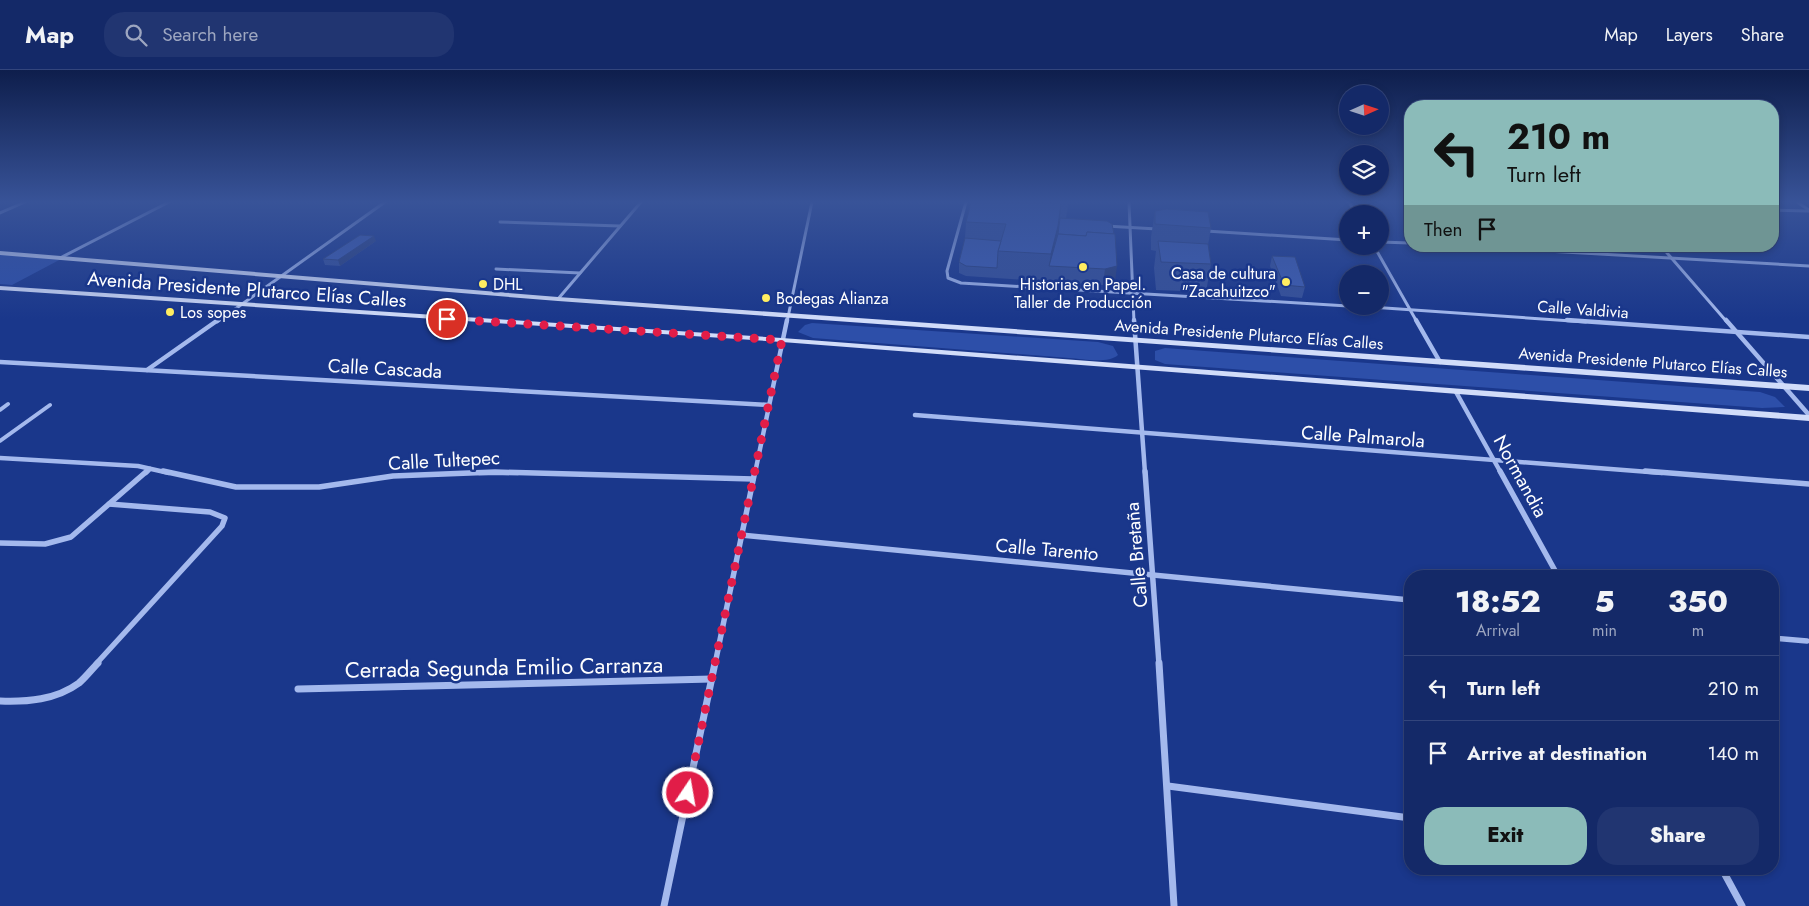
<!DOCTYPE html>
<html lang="en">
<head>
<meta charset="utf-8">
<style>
	body { margin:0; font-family:Jost,sans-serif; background:#213571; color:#f1f3f6; height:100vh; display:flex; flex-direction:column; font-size:19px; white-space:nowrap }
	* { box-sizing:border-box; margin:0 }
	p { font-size:16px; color:#9da6c0 }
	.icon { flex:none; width:28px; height:28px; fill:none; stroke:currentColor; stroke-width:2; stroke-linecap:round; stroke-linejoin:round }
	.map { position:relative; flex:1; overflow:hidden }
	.sheet { position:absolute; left:1404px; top:500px; width:375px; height:305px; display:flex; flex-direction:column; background:#142968; border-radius:20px; box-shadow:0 2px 8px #0003,0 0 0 1px #33457c }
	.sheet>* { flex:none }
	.guide { position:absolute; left:1404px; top:30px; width:375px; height:152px; border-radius:20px; box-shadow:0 2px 8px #0003,0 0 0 1px #33457c; background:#8bbbb9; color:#111; overflow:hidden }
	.needle { width:32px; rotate:87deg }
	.fabs { position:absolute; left:1339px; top:15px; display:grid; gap:10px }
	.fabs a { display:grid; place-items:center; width:50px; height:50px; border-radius:50%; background:#142968; box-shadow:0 2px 8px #0003,0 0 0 1px #33457c; font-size:25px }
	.pin { position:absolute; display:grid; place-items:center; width:42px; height:42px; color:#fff; margin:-21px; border:2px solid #fff; border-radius:50%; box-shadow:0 1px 5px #0007 }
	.me { position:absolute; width:55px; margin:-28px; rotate:12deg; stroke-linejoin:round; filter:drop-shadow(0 0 4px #0008) }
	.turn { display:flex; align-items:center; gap:18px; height:105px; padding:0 20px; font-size:22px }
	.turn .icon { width:65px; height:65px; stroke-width:2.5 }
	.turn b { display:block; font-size:35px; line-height:42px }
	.then { display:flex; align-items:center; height:48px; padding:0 20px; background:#0003; gap:10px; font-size:19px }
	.eta { display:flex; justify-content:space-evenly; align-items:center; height:85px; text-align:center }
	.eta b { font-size:30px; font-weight:800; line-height:35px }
	.button { display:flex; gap:10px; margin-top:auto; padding:10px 20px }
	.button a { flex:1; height:58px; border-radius:20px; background:#8bbbb9; color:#111; font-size:20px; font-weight:800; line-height:58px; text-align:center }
	.button a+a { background:#213571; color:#f1f3f6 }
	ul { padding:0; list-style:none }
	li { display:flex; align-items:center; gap:15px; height:65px; padding:0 20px; border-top:1px solid #33457c }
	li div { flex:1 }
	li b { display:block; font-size:19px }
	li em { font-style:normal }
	header { display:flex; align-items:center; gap:30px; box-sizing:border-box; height:70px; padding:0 25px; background:#142968; border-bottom:1px solid #33457c }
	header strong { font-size:24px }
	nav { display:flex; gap:28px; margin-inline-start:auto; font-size:18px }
	.search { width:350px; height:45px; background:#213571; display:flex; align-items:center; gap:12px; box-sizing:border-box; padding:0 18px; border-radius:20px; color:#9da6c0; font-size:19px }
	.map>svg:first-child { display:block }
	.green { fill:#2d4fa9 }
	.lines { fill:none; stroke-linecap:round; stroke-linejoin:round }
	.pedestrian { stroke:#a4b9ed; stroke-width:4 }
	.minor-far3 { stroke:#a4b9ed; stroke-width:3 }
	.minor-far2 { stroke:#a4b9ed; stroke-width:4.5 }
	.minor-far1 { stroke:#a4b9ed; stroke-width:5.5 }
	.minor { stroke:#a4b9ed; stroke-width:7 }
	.secondary { fill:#d1dcf9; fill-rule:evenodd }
	.wall { fill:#355099 }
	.shaded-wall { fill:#2b417d }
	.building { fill:#3e5db2; stroke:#2b417d }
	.route { stroke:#e11d48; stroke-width:9; stroke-dasharray:0 16.2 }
	.poi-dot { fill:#ffed61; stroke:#1a378b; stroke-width:2 }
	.labels { text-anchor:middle; stroke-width:5; stroke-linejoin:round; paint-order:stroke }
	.far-poi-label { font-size:16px; fill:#fff; stroke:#1a378b; text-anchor:start }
	.far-street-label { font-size:16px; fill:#fff; stroke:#1a378b }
	.street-label { font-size:19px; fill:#fff; stroke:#1a378b }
	.near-street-label { font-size:22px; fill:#fff; stroke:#1a378b }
</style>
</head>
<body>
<header>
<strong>Map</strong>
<div class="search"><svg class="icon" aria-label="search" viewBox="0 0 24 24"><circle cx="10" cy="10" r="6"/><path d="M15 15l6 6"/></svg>Search here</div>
<nav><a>Map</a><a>Layers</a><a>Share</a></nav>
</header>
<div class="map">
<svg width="1809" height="836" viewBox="0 0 1809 836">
	<rect width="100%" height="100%" fill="#1a378b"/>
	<g class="green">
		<polygon points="0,183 63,188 12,215 0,214"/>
		<path d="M 812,253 L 1098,272 L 1113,276 L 1118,285 C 1108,294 1083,289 1069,288 L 813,268 L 798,262 L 805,255 Z"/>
		<polygon points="1165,278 1760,322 1775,327 1785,337 1762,338 1165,294 1155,290 1155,281"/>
	</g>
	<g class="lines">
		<g class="pedestrian">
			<polyline points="0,340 8,334"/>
			<polyline points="0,371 50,335"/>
		</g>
		<g class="minor-far3">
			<polyline points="966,132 947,201 948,208 961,213 1348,236"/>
			<polyline points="1129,132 1134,252"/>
			<polyline points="1349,132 1356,144"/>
			<polyline points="1797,132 1809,140"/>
			<polyline points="1772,140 1809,141"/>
			<polyline points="0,143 25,132"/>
			<polyline points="500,152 620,156"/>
			<polyline points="1106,156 1157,159"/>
			<polyline points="1206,161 1348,170"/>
			<polyline points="1380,172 1410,173"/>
			<polyline points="1374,176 1417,252"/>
			<polyline points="1460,176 1809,196"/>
			<polyline points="1661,176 1727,252"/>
			<polyline points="60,188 169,132"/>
			<polyline points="496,199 580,203"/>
			<polyline points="558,229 641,132"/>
			<polyline points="1356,236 1586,252"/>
			<polyline points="217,252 385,132"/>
			<polyline points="787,252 812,132"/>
		</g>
		<g class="minor-far2">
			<polyline points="1134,250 1145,403"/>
			<polyline points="1416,250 1440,292"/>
			<polyline points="1567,250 1809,267"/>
			<polyline points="1726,250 1809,345"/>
			<polyline points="0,292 769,335"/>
			<polyline points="147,300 218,250"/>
			<polyline points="1456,322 1501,403"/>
			<polyline points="915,345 1662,403"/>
			<polyline points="0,388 138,396 169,403"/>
			<polyline points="146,403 150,399"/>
			<polyline points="479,403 518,403"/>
			<polyline points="755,403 787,250"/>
		</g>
		<g class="minor-far1">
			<polyline points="163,401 236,417 319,417 393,406 495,402 753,409"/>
			<polyline points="1145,401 1159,594"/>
			<polyline points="1500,401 1558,506"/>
			<polyline points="1645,401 1809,414"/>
			<polyline points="741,465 1410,530"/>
			<polyline points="0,473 45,474 71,467 147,401"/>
			<polyline points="1772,568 1807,571"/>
			<polyline points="96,594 222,456 225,448 210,442 109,434"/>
			<polyline points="715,594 755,401"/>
		</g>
		<g class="minor">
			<polyline points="1159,593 1174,836"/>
			<polyline points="298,619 712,609"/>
			<path d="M 0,631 C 27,632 56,630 79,613 C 86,607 92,599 98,593"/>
			<polyline points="1168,716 1410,748"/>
			<polyline points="1722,799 1742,836"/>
			<polyline points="664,836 715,593"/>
		</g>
		<g class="secondary">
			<polygon points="0,181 558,227 1809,315 1809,321 558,231 0,185"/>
			<polygon points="0,216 782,268 1809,345 1809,351 782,272 0,220"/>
		</g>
	</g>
	<g class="wall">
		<polygon points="1058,132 1069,132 1066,149 1115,212 1103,215 966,206 959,203 959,192 965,168 966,152"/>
		<polygon points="1155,141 1211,158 1208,175 1211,194 1206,222 1156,220 1154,198 1156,181 1151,180 1151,167"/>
		<polygon points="376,171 340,196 325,195 323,189"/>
		<polygon points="1272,186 1305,217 1302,228 1281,226 1270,196"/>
	</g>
	<g class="shaded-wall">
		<polygon points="1068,132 1069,132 1066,150"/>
		<polygon points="1061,133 1059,158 1049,196 1051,184"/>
		<polygon points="374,166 376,171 340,196 338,190"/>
		<polygon points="1117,196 1115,212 1103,215 1105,199"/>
	</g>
	<g class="building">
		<polygon points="971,132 1061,133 1058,156 1051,184 998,181 1006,154 966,152"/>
		<polygon points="1167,139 1208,142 1211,158 1155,154 1155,141"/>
		<polygon points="1060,148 1107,151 1112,154 1114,164 1087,162 1086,166 1058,164"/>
		<polygon points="1087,162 1115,164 1117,196 1105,199 1049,196 1058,164 1086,166"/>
		<polygon points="360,165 374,166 338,190 323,189"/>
		<polygon points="965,168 1001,171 998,181 997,198 966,196 959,192"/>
		<polygon points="1158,171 1208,174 1211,194 1161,192"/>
		<polygon points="1272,186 1295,187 1305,217 1284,215"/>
	</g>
	<linearGradient id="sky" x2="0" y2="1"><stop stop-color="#0e1e4c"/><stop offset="0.53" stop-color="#385398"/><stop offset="1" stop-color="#385398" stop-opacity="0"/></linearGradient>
	<rect width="1809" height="249" fill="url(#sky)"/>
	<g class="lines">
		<polyline class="route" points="447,249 782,270 688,723"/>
	</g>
	<g class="poi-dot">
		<circle cx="1083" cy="197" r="5"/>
		<circle cx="1286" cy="212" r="5"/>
		<circle cx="483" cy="214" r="5"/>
		<circle cx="766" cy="228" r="5"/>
		<circle cx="170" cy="242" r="5"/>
	</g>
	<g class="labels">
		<g class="far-poi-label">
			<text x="1276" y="209" text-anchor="end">Casa de cultura<tspan x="1276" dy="18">"Zacahuitzco"</tspan></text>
			<text x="493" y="220">DHL</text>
			<text x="1083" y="220" text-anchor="middle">Historias en Papel.<tspan x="1083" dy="18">Taller de Producción</tspan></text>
			<text x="776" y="234">Bodegas Alianza</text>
			<text x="180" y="248">Los sopes</text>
		</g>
		<g class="far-street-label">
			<text transform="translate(1583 239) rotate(4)" y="6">Calle Valdivia</text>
			<text transform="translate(1249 264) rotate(4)" y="6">Avenida Presidente Plutarco Elías Calles</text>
			<text transform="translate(1653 292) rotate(4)" y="6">Avenida Presidente Plutarco Elías Calles</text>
		</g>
		<g class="street-label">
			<text transform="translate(247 219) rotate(4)" y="7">Avenida Presidente Plutarco Elías Calles</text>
			<text transform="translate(385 298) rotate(3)" y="7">Calle Cascada</text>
			<text transform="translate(1363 366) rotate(4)" y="7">Calle Palmarola</text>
			<text transform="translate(444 390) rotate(-3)" y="7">Calle Tultepec</text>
			<text transform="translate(1521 406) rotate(61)" y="7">Normandia</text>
			<text transform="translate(1047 479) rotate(5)" y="7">Calle Tarento</text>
			<text transform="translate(1136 485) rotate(-95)" y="7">Calle Bretaña</text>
		</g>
		<g class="near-street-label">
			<text transform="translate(504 597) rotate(-1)" y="8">Cerrada Segunda Emilio Carranza</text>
		</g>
	</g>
</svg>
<div class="fabs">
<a><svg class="needle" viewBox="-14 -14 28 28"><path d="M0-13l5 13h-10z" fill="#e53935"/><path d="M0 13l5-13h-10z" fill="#9da6c0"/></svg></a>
<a><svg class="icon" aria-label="layers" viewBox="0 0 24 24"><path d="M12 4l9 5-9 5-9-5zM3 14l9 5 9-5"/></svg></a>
<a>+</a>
<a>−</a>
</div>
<div class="pin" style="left:447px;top:249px;background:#d93025"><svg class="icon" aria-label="arrive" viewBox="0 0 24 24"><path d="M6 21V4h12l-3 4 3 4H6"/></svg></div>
<svg class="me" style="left:688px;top:723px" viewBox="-20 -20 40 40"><circle r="17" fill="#e11d48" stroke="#fff" stroke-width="3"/><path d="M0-11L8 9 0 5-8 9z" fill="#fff"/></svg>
<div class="guide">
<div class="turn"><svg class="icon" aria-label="left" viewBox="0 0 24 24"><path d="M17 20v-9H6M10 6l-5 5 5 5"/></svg><div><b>210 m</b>Turn left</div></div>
<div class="then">Then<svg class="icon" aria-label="arrive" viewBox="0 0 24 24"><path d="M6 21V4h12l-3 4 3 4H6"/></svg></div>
</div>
<section class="sheet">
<div class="eta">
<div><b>18:52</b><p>Arrival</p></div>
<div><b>5</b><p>min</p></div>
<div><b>350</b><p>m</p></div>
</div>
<ul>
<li><svg class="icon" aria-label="left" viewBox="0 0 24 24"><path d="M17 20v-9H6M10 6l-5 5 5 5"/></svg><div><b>Turn left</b></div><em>210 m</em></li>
<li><svg class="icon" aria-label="arrive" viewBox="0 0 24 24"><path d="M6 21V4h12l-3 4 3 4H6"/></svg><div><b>Arrive at destination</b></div><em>140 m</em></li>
</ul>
<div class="button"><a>Exit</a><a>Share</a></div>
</section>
</div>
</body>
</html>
